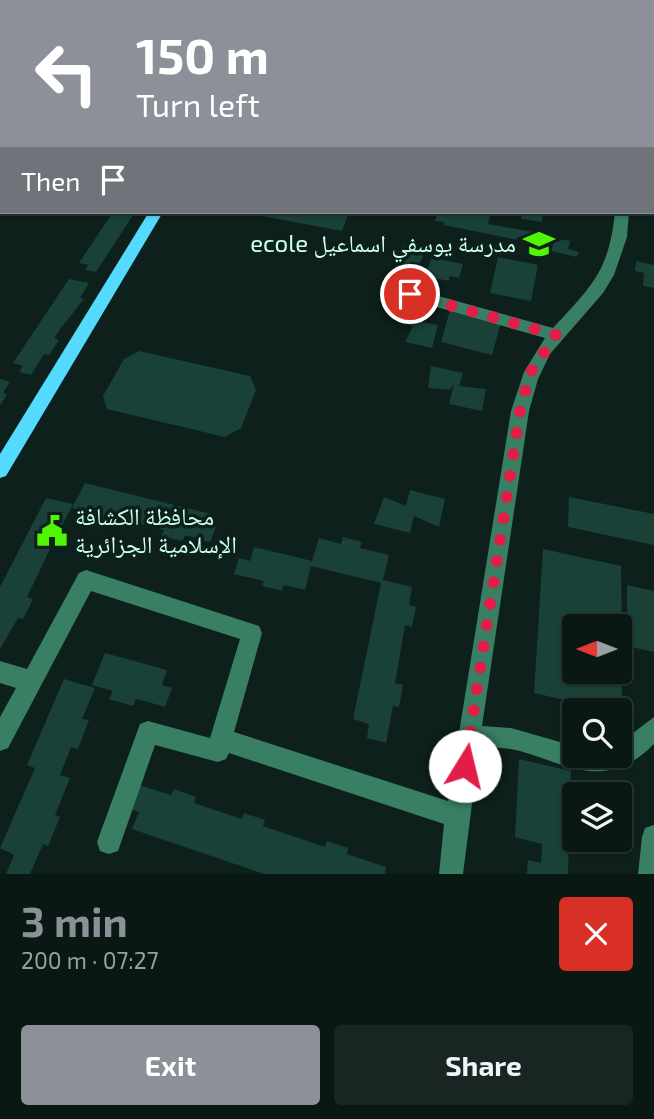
<!DOCTYPE html>
<html lang="en">
<head>
<meta charset="utf-8">
<style>
	body { margin:0; font-family:"Exo 2","Noto Naskh Arabic",sans-serif; background:#182522; color:#f1f3f6; height:100vh; display:flex; flex-direction:column; font-size:26px; white-space:nowrap }
	* { box-sizing:border-box; margin:0 }
	p { font-size:23px; color:#99a0a0 }
	.icon { flex:none; width:38px; height:38px; fill:none; stroke:currentColor; stroke-width:2; stroke-linecap:round; stroke-linejoin:round }
	.map { position:relative; height:874px; overflow:hidden }
	.side { display:flex; flex-direction:column; background:#0a1814; flex:1 }
	.side>* { flex:none }
	.top-card { position:absolute; left:0px; top:0px; width:654px; height:214px; box-shadow:0 2px 5px #0004,0 0 0 2px #2a3734; background:#8c9099; color:#fff; overflow:hidden }
	.needle { width:46px; rotate:270deg }
	.controls { position:absolute; left:562px; top:614px; display:grid; gap:14px }
	.controls a { display:grid; place-items:center; width:70px; height:70px; border-radius:7px; background:#0a1814; box-shadow:0 2px 5px #0004,0 0 0 2px #2a3734; font-size:35px }
	.pin { position:absolute; display:grid; place-items:center; width:60px; height:60px; color:#fff; margin:-30px; border:4px solid #fff; border-radius:50%; box-shadow:0 2px 7px #0007 }
	.me { position:absolute; width:77px; margin:-38px; rotate:9deg; stroke-linejoin:round; filter:drop-shadow(0 0 5px #0008) }
	.turn { display:flex; align-items:center; gap:24px; height:147px; padding:0 21px; font-size:32px }
	.turn .icon { width:91px; height:91px; stroke-width:2.5 }
	.turn b { display:block; font-size:49px; line-height:60px }
	.then { display:flex; align-items:center; height:66px; padding:0 21px; background:#0003; gap:14px; font-size:26px }
	.round { display:grid; place-items:center; flex:none; width:74px; height:74px; border-radius:7px; background:#182522 }
	.summary { display:flex; align-items:center; justify-content:space-between; height:119px; padding:0 21px }
	h1 { font-size:42px; font-weight:700; line-height:52px; color:#8c9099 }
	.action { display:flex; gap:14px; margin-top:auto; padding:14px 21px }
	.action a { flex:1; height:80px; border-radius:7px; background:#8c9099; color:#fff; font-size:28px; font-weight:700; line-height:80px; text-align:center }
	.action a+a { background:#182522; color:#f1f3f6 }
	.map>svg:first-child { display:block }
	.green { fill:#1c2a10 }
	.building { fill:#194138 }
	.lines { fill:none; stroke-linecap:round; stroke-linejoin:round }
	.minor { fill:#387f64; fill-rule:evenodd }
	.major { fill:#54dafe; fill-rule:evenodd }
	.route { stroke:#e11d48; stroke-width:12; stroke-dasharray:0 21.6 }
	.labels { text-anchor:middle; stroke-width:7; stroke-linejoin:round; paint-order:stroke }
	.poi-label { font-size:24px; fill:#ccffef; stroke:#0d201b; text-anchor:end }
</style>
</head>
<body>
<div class="map">
<svg width="654" height="874" viewBox="0 0 654 874">
	<rect width="100%" height="100%" fill="#0d201b"/>
	<polygon class="green" points="0,0 382,0 2,2 2,137"/>
	<g class="building">
		<polygon points="113,212 135,212 96,272 85,270 88,265 79,263"/>
		<polygon points="241,212 349,212 342,231"/>
		<polygon points="438,212 490,216 488,224 539,233 538,244 444,225 444,222 435,221"/>
		<polygon points="522,212 543,212 542,222 521,219"/>
		<polygon points="555,238 570,241 568,249 579,252 577,257 551,251"/>
		<polygon points="402,245 424,254 420,263 411,262 409,271 395,268"/>
		<polygon points="498,257 538,265 531,301 490,293"/>
		<polygon points="432,258 463,264 459,278 450,276 449,281 424,276"/>
		<polygon points="636,261 654,265 654,288 643,286 644,273 635,271"/>
		<polygon points="69,279 89,283 80,298 84,299 60,329 54,338 59,340 49,355 44,354 31,375 19,372 23,366 13,363"/>
		<polygon points="405,302 429,308 422,322 438,325 432,348 405,342 413,326 399,323"/>
		<polygon points="450,310 501,322 492,355 441,342"/>
		<polygon points="139,351 250,376 256,390 241,428 225,437 107,409 103,396 124,359"/>
		<polygon points="431,366 463,373 459,386 486,389 482,411 449,404 454,384 450,390 428,388"/>
		<polygon points="0,379 10,382 3,393 7,394 0,406"/>
		<polygon points="85,483 211,514 207,525 216,527 210,542 189,536 185,536 182,541 161,536 164,530 145,525 119,520 116,526 95,521 98,515 72,508"/>
		<polygon points="410,490 445,499 439,527 414,516 410,533 374,524 384,497 406,506"/>
		<polygon points="569,497 654,514 654,545 568,527"/>
		<polygon points="46,498 73,504 60,530 66,531 57,549 51,547 27,597 33,599 23,619 18,618 0,649 0,587"/>
		<polygon points="343,537 362,542 360,548 389,555 383,580 412,587 409,605 416,607 412,627 405,625 395,683 403,685 399,707 393,706 386,743 367,738 369,724 353,719 381,583 311,566 305,590 284,585 282,591 262,586 264,581 234,574 239,558 250,561 254,547 312,561 319,538 341,544"/>
		<polygon points="543,549 621,566 622,626 574,626 574,672 622,672 622,710 609,710 534,693"/>
		<polygon points="627,585 654,591 654,652 627,646"/>
		<polygon points="105,653 167,670 162,685 172,688 165,707 141,700 136,699 133,706 109,699 113,691 92,685"/>
		<polygon points="64,679 95,688 82,719 89,720 78,749 71,747 60,775 70,778 55,815 60,817 48,846 43,844 30,874 6,874 14,855 0,848 35,768 27,765"/>
		<polygon points="519,759 571,771 568,874 527,874 528,860 541,863 542,844 515,837"/>
		<polygon points="139,785 171,795 174,789 196,797 194,803 242,819 244,813 265,820 263,826 325,847 327,841 348,848 347,854 386,867 385,874 264,874 132,829 139,812 130,809"/>
	</g>
	<g class="lines">
		<g class="minor">
			<polygon points="556,0 569,0 570,2 557,2"/>
			<polygon points="654,109 654,117 653,118 653,110"/>
			<rect x="0" y="146" width="2" height="8"/>
			<path d="M 615,212 L 629,212 L 627,237 L 614,275 L 603,293 L 550,354 L 538,379 L 529,411 L 482,726 L 511,728 L 574,746 L 574,756 L 620,756 L 620,743 L 654,717 L 654,744 C 590,809 539,736 479,749 L 463,874 L 439,874 L 444,824 L 229,753 L 226,759 L 218,762 L 155,745 L 118,851 L 109,854 L 100,851 L 97,842 L 140,724 L 148,721 L 210,738 L 240,639 L 91,591 L 8,748 L 0,751 L 0,717 L 16,688 L 0,683 L 0,661 L 27,669 L 79,573 L 86,570 L 259,626 L 262,633 L 234,732 L 448,801 L 511,411 L 524,372 L 545,338 L 405,298 L 402,294 L 410,288 L 553,328 C 592,286 609,271 615,212 Z"/>
			<polygon points="654,825 654,874 638,874 642,837 645,828"/>
		</g>
		<g class="major">
			<polygon points="406,0 419,0 405,2"/>
			<polygon points="149,212 163,212 6,476 0,478 0,454"/>
		</g>
	</g>
	<g class="lines">
		<polyline class="route" points="410,294 556,335 530,373 520,411 465,766"/>
	</g>
	<defs>
		<symbol id="school-bare" viewBox="-9 -9 18 18"><path d="M0-5L7-2L0 1L-7-2ZM-4 1L0 2.5L4 1V4Q0 6-4 4Z" fill="#4ff502" stroke="#0d201b" stroke-width="2.5" paint-order="stroke"/></symbol>
		<symbol id="civic-bare" viewBox="-9 -9 18 18"><path d="M-.6-6.5H3V-4.5H.6V-3L4-1V1h2V6H-6V1h2V-1L-.6-3ZM-1.2 2.5V6h2.4V2.5Z" fill="#4ff502" stroke="#0d201b" stroke-width="2.5" paint-order="stroke"/></symbol>
	</defs>
	<g fill-rule="evenodd">
		<use href="#school-bare" x="517" y="222" width="44" height="44"/>
		<use href="#civic-bare" x="30" y="509" width="44" height="44"/>
	</g>
	<g class="labels">
		<g class="poi-label">
			<text x="516" y="252">ecole مدرسة يوسفي اسماعيل</text>
			<text x="75" y="525" text-anchor="start">محافظة الكشافة<tspan x="75" dy="28">الإسلامية الجزائرية</tspan></text>
		</g>
	</g>
</svg>
<div class="controls">
<a><svg class="needle" viewBox="-14 -14 28 28"><path d="M0-13l5 13h-10z" fill="#e53935"/><path d="M0 13l5-13h-10z" fill="#99a0a0"/></svg></a>
<a><svg class="icon" aria-label="search" viewBox="0 0 24 24"><circle cx="10" cy="10" r="6"/><path d="M15 15l6 6"/></svg></a>
<a><svg class="icon" aria-label="layers" viewBox="0 0 24 24"><path d="M12 4l9 5-9 5-9-5zM3 14l9 5 9-5"/></svg></a>
</div>
<div class="pin" style="left:410px;top:294px;background:#d93025"><svg class="icon" aria-label="arrive" viewBox="0 0 24 24"><path d="M6 21V4h12l-3 4 3 4H6"/></svg></div>
<svg class="me" style="left:465px;top:766px" viewBox="-20 -20 40 40"><circle r="19" fill="#fff"/><path d="M0-13L10 11 0 6-10 11z" fill="#e11d48"/></svg>
<div class="top-card">
<div class="turn"><svg class="icon" aria-label="left" viewBox="0 0 24 24"><path d="M17 20v-9H6M10 6l-5 5 5 5"/></svg><div><b>150 m</b>Turn left</div></div>
<div class="then">Then<svg class="icon" aria-label="arrive" viewBox="0 0 24 24"><path d="M6 21V4h12l-3 4 3 4H6"/></svg></div>
</div>
</div>
<section class="side">
<div class="summary"><div><h1>3 min</h1><p>200 m · 07:27</p></div><a class="round" style="background:#d93025;color:#fff"><svg class="icon" aria-label="close" viewBox="0 0 24 24"><path d="M6 6l12 12M18 6L6 18"/></svg></a></div>
<div class="action"><a>Exit</a><a>Share</a></div>
</section>
</body>
</html>
